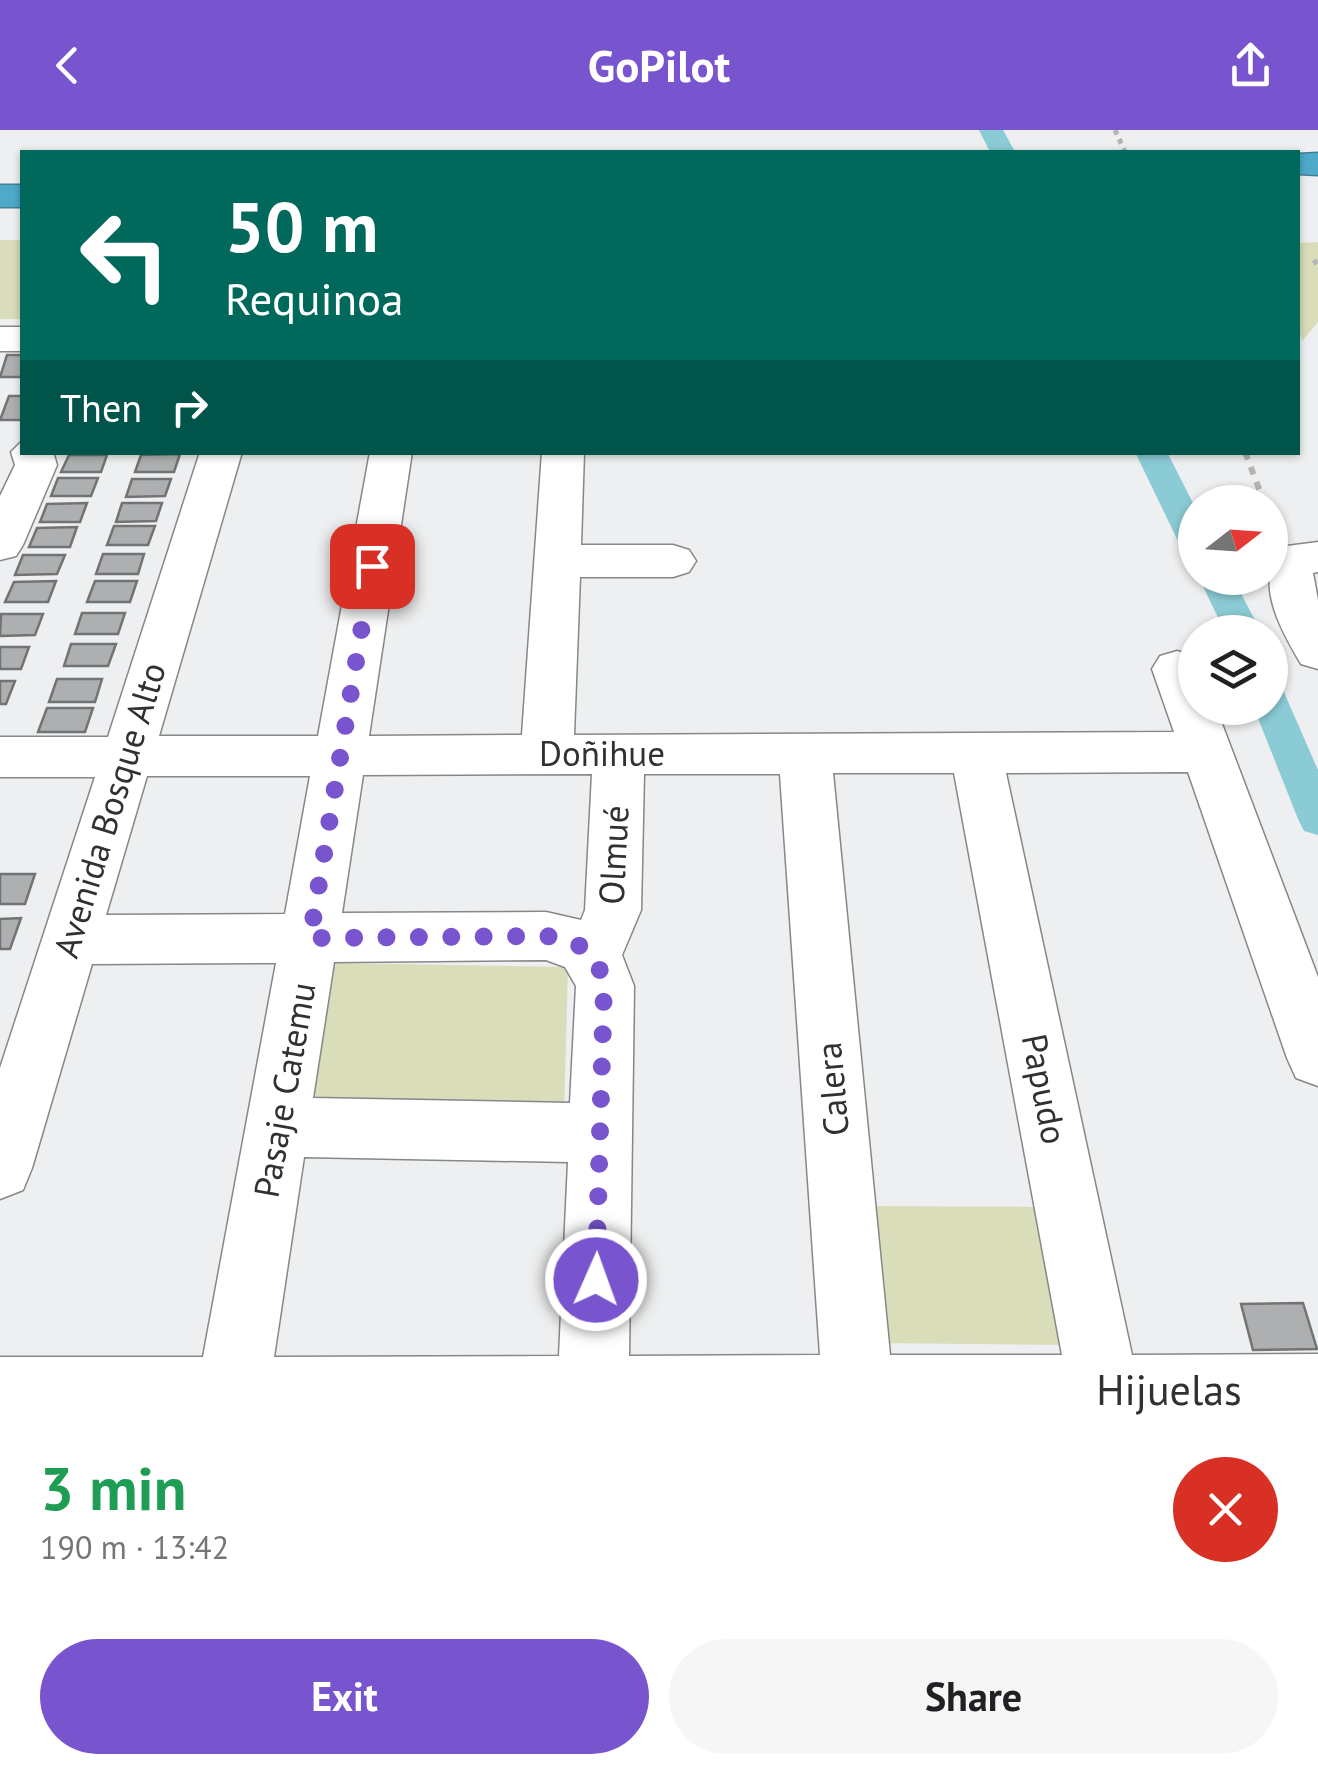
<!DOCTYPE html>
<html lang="en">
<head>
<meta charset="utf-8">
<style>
	body { margin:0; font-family:"PT Sans",sans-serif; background:#f6f6f6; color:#202124; height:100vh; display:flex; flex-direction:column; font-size:38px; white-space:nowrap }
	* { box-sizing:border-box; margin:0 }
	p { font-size:32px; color:#757577 }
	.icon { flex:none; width:55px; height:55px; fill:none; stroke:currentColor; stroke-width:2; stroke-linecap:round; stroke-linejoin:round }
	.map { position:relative; height:1294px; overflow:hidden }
	.details { display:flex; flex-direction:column; background:#fff; flex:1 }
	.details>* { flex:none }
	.hud { position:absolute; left:20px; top:20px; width:1280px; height:305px; border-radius:0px; box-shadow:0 2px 8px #0004; background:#00695c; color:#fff; overflow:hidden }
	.needle { width:65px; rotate:73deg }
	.controls { position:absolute; left:1178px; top:355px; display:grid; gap:20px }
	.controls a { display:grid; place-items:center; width:110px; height:110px; border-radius:50%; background:#fff; box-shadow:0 2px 8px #0004; font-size:50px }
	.pin { position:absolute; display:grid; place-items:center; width:85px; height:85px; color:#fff; margin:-42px; border-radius:20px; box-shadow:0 5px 15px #0006 }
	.me { position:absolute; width:110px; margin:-55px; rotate:2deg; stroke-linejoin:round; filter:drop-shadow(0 0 8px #0008) }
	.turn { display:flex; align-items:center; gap:35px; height:210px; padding:0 40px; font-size:45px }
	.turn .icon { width:130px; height:130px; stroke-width:2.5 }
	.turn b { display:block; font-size:70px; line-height:85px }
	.then { display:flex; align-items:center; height:95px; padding:0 40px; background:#0003; gap:20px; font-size:38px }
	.round { display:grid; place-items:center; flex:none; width:105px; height:105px; border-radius:52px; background:#f6f6f6 }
	.head { display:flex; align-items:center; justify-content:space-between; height:170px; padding:0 40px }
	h1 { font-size:60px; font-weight:700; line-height:75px; color:#1e9e55 }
	.primary-button { display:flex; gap:20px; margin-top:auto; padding:20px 40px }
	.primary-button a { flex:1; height:115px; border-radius:60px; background:#7855ce; color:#fff; font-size:40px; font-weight:700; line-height:115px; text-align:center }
	.primary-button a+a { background:#f6f6f6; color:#202124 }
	header { display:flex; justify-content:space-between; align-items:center; height:130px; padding:0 40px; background:#7855ce; color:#fff; font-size:45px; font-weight:700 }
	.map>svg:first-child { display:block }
	.green { fill:#d9ddba }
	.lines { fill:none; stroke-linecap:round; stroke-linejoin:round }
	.canal { fill:#8bcbd5; fill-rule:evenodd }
	.building { fill:#aeafb0; stroke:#727374; stroke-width:2.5 }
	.minor-casing { stroke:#868788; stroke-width:3 }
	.highway-casing { stroke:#447f95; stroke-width:3 }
	.path-far1 { stroke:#b3b4b5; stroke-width:5; stroke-dasharray:5 5; stroke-linecap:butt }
	.path { stroke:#b3b4b5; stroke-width:6; stroke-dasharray:8 8; stroke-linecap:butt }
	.minor { fill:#fff; fill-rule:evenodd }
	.highway { fill:#4ea9cb; fill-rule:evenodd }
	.route { stroke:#7855ce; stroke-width:18; stroke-dasharray:0 32.4 }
	.labels { text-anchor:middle; stroke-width:10; stroke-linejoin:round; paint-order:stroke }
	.street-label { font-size:35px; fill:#303131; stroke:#fff }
	.near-street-label { font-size:42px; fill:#303131; stroke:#fff }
</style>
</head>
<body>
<header><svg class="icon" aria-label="back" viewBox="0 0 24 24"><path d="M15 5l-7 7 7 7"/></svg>GoPilot<svg class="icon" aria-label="share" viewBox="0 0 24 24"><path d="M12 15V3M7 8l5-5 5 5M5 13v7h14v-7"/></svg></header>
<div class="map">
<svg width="1318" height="1294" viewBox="0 0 1318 1294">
	<rect width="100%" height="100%" fill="#eeeff0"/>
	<g class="green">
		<rect x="0" y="110" width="22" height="79"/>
		<polygon points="1318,112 1318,192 1302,211 1298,199 1298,113"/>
		<polygon points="328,833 568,837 564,987 298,983"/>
		<polygon points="863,1076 1046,1077 1070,1215 876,1213"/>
	</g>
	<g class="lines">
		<g class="canal">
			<polygon points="979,0 1003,0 1014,20 990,22"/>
			<polygon points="1135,322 1167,322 1195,377 1195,423 1183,419 1178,411"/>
			<polygon points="1199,448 1233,448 1261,502 1225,502"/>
			<polygon points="1270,556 1283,560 1318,640 1318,705 1304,701 1298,689 1254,578 1270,578"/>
		</g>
	</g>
	<g class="building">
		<polygon points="7,225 22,225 22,247 0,247"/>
		<polygon points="9,266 22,266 22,290 0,290"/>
		<polygon points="180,324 174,342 135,342 141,325"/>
		<polygon points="69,325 107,325 101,342 61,342"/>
		<polygon points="58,348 98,348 91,366 51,366"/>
		<polygon points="132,349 171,349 165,366 126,367"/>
		<polygon points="87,373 80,392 40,392 47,374"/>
		<polygon points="122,373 162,373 156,391 116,392"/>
		<polygon points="114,396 155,396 148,415 107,415"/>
		<polygon points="77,397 70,417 29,417 37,398"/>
		<polygon points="103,424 144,424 138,444 96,444"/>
		<polygon points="23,425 65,425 57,444 15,445"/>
		<polygon points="56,451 48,472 5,472 14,452"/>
		<polygon points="95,451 137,451 130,472 87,472"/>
		<polygon points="82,483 125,483 118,504 75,504"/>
		<polygon points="1,484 43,484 35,505 0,506"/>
		<polygon points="71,514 116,514 108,536 64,536"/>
		<polygon points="0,517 29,517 21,539 0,539"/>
		<polygon points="57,549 102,549 95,572 49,572"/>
		<polygon points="0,551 15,551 6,574 0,574"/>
		<polygon points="47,578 93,578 85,602 38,602"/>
		<polygon points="0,744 35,744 25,774 0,774"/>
		<polygon points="21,788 10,819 0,819 0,789"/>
		<polygon points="1303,1173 1317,1219 1253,1220 1241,1174"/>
	</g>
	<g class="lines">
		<defs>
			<g id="minor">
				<rect x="0" y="197" width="22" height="24"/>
				<polygon points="22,311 22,322 53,322 57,335 23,415 16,426 0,430 0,366 15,335 11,322"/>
				<path d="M 200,322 L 242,322 L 159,606 L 318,606 L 370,322 L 412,322 L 369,606 L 522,605 L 542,322 L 584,322 L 581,415 L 673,415 L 689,420 L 696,431 L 689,442 L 673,447 L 580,447 L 574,605 L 1174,602 L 1152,539 L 1160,526 L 1177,521 L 1194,526 L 1195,578 L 1216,578 L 1318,847 L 1318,956 L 1296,948 L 1287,928 L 1188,642 L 1006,643 L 1132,1225 L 1318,1224 L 1318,1294 L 0,1294 L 0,1227 L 203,1227 L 276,833 L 92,834 L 32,1038 L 23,1060 L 0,1069 L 0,938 L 95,647 L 0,647 L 0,607 L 108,607 ZM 833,643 L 954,643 L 1062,1225 L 890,1225 ZM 592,644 L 585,780 L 581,790 L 546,782 L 342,783 L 363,645 ZM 644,644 L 780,644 L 820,1225 L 629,1226 L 634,856 L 622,825 L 641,780 ZM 147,646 L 310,646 L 285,784 L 106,785 ZM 546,830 L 565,837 L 576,856 L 570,973 L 313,968 L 334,832 ZM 304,1027 L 568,1032 L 559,1226 L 274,1227 Z"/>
				<path d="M 1318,412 L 1318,442 L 1313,443 L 1318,470 L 1318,539 L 1301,534 C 1279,497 1256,455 1279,417 Z"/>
			</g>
			<g id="highway">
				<polygon points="1318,23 1318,45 1298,44 1298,24"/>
				<rect x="0" y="55" width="22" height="22"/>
			</g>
		</defs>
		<use href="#minor" class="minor-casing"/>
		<use href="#highway" class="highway-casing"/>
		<g class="path-far1">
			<polyline points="1115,0 1125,22"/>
			<polyline points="1314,130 1318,136"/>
		</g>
		<polyline class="path" points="1245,322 1264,372"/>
		<use href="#minor" class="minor"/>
		<use href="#highway" class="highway"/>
	</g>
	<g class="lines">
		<path class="route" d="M 372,436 L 310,808 L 546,806 C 578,809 599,823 604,856 L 596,1150"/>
	</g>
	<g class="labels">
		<g class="street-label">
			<text x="602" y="636">Doñihue</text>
			<text transform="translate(110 680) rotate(-73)" y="12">Avenida Bosque Alto</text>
			<text transform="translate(614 725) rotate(-87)" y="12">Olmué</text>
			<text transform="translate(833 959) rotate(-95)" y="12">Calera</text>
			<text transform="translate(1044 959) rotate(79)" y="12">Papudo</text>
			<text transform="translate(285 960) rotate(-80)" y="12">Pasaje Catemu</text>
		</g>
		<g class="near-street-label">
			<text x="1169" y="1275">Hijuelas</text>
		</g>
	</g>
</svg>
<div class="controls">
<a><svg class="needle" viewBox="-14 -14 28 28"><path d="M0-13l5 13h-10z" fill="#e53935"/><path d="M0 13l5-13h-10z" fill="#757577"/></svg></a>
<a><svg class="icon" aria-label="layers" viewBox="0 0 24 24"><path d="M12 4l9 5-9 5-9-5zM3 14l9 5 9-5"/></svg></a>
</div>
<div class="pin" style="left:372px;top:436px;background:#d93025"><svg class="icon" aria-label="arrive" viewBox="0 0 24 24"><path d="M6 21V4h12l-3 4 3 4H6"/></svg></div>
<svg class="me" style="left:596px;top:1150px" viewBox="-20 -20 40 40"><circle r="17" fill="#7855ce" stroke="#fff" stroke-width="3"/><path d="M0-11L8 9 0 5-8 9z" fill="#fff"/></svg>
<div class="hud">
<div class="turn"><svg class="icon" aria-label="left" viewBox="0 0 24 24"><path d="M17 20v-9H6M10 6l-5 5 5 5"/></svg><div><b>50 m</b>Requinoa</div></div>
<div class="then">Then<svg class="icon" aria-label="right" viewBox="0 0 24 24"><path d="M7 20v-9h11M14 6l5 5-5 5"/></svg></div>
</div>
</div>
<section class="details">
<div class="head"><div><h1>3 min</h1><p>190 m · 13:42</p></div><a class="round" style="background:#d93025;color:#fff"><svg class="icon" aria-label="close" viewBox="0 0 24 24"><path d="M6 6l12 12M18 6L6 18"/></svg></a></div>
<div class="primary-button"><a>Exit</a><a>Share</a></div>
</section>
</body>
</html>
